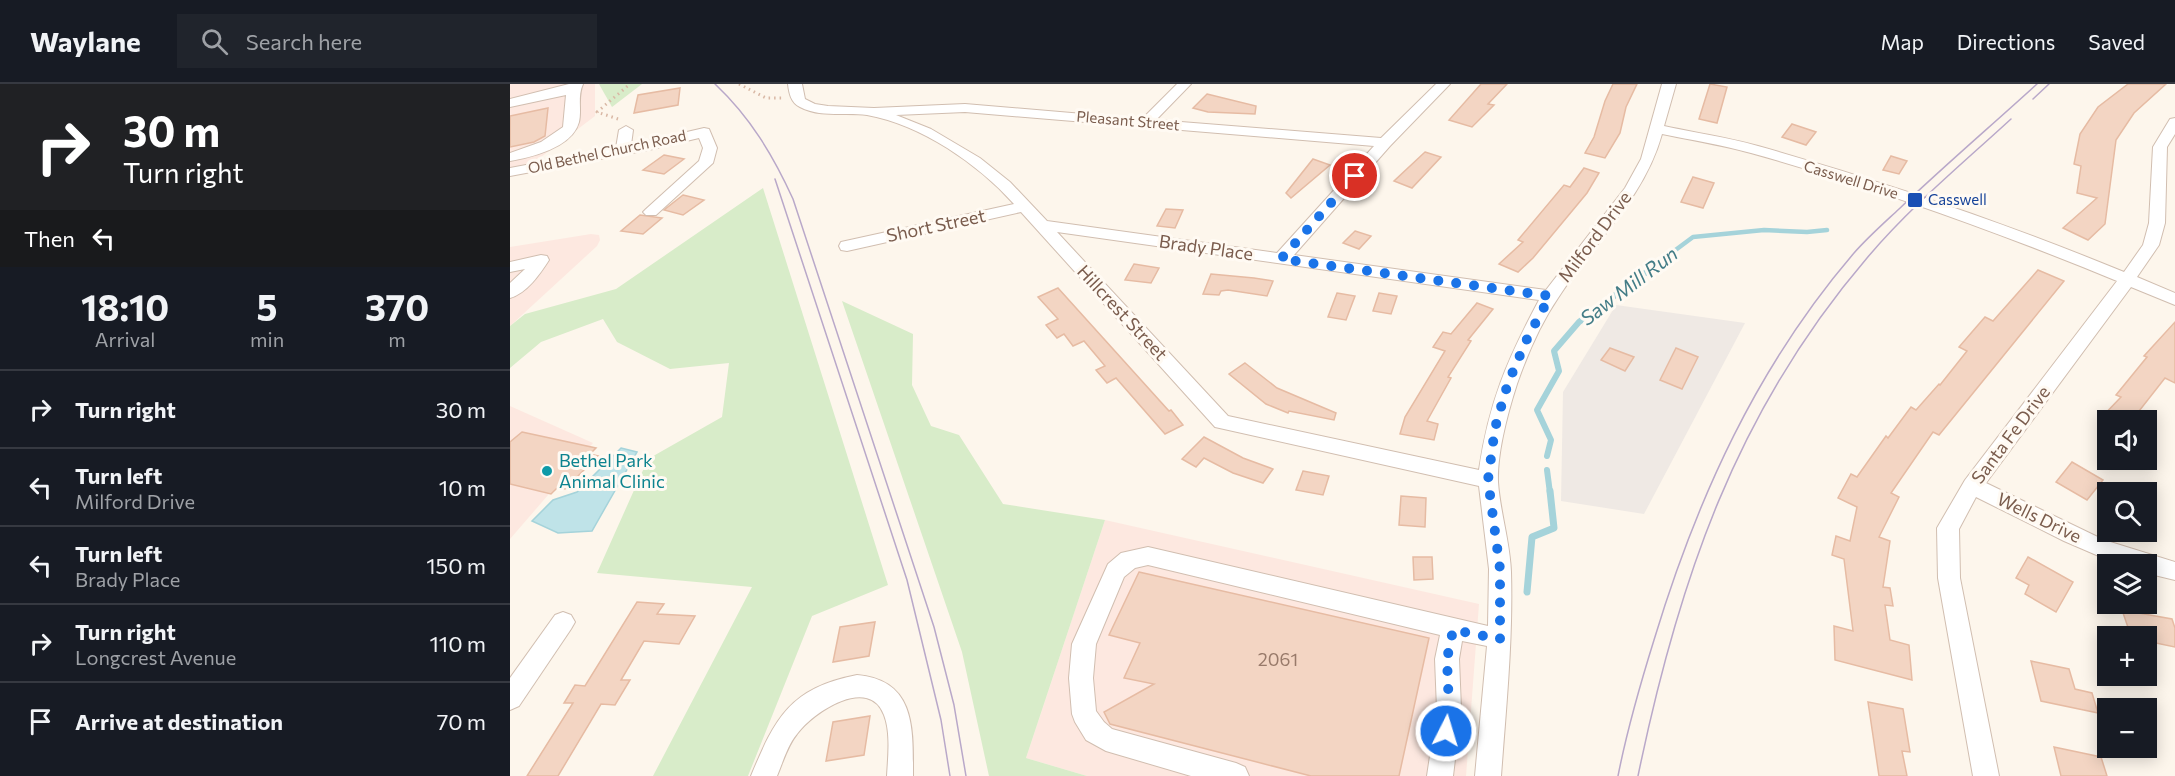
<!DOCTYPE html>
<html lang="en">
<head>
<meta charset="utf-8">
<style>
	body { margin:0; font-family:Commissioner,sans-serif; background:#20242c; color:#f1f3f6; height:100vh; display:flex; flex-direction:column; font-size:22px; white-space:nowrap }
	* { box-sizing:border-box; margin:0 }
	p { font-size:20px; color:#9ea1a6 }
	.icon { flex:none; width:33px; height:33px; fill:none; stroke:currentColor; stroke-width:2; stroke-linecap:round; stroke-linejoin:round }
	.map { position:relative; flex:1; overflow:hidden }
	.details { display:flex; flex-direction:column; background:#171b24; width:510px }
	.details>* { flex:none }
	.banner { background:#202124; color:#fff; overflow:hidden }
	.controls { position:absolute; left:1587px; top:326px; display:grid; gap:12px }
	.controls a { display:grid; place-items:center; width:60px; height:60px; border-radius:0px; background:#171b24; box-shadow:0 3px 15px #0003; font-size:30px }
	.pin { position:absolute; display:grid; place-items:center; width:51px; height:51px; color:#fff; margin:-26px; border:3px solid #fff; border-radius:50%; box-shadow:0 2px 6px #0007 }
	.me { position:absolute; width:66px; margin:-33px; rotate:5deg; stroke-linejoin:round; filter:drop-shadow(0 0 4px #0008) }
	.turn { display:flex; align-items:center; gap:21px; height:126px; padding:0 24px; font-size:27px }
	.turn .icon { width:78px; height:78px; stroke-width:2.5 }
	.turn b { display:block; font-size:42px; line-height:51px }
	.then { display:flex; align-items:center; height:57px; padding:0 24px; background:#0003; gap:12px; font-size:22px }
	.eta { display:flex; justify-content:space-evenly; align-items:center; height:102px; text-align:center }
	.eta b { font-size:36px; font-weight:700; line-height:42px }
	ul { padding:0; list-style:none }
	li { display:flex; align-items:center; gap:18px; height:78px; padding:0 24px; border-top:2px solid #363941 }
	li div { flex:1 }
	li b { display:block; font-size:22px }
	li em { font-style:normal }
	header { display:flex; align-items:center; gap:36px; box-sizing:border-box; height:84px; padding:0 30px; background:#171b24; border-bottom:2px solid #363941 }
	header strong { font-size:28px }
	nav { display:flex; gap:33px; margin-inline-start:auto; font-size:21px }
	.search { width:420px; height:54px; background:#20242c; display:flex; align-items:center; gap:15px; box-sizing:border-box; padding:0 21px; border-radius:0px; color:#9ea1a6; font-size:22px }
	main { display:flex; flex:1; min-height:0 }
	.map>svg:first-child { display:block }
	.commercial { fill:#fde8e0 }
	.industrial { fill:#efe9e4 }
	.green { fill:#d8ecc9 }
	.water { fill:#bfe3e8; stroke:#a5d3da; stroke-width:1.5 }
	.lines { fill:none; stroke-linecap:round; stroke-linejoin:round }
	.stream-far2 { stroke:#a5d3da; stroke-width:4.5 }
	.stream-far1 { stroke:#a5d3da; stroke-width:6 }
	.stream { stroke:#a5d3da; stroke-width:7 }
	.building { fill:#f3d5c3; stroke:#e6bba3; stroke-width:1.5 }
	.minor-casing { stroke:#d1beb0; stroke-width:2 }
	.path { stroke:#d9b8a5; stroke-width:3; stroke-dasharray:1.5 4; stroke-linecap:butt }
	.minor { fill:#fff; fill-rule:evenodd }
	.tram { stroke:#b9a8c9; stroke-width:1.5 }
	.route { stroke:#1a73e8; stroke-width:10; stroke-dasharray:0 18 }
	.transit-dot { fill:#1a4fb4; stroke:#fffaf3; stroke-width:2 }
	.culture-dot { fill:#0f9aa8; stroke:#fffaf3; stroke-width:2 }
	.labels { text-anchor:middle; stroke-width:6; stroke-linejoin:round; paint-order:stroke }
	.far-street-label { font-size:15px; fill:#7a5c4d; stroke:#fffaf3 }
	.far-transit-label { font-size:15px; fill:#164399; stroke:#fffaf3; text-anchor:start }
	.street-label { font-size:18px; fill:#7a5c4d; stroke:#fffaf3 }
	.culture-label { font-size:18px; fill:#0d838f; stroke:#fffaf3; text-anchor:start }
	.near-number-label { font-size:18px; fill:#987a6a }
	.water-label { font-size:20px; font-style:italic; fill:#437c86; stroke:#fffaf3 }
</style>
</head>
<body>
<header>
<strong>Waylane</strong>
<div class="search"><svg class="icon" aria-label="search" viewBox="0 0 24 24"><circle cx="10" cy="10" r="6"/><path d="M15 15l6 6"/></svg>Search here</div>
<nav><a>Map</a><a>Directions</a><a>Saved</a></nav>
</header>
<main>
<section class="details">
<div class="banner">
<div class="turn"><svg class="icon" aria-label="right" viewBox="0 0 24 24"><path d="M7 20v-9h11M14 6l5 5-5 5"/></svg><div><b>30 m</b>Turn right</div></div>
<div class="then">Then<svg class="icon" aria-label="left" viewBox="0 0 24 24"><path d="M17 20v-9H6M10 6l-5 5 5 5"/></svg></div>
</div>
<div class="eta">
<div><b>18:10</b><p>Arrival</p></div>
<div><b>5</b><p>min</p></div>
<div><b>370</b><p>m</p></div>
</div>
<ul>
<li><svg class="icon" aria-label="right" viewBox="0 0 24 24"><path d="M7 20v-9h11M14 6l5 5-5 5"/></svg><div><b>Turn right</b></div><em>30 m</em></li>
<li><svg class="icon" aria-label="left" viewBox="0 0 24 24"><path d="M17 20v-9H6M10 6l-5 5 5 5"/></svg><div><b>Turn left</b><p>Milford Drive</p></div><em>10 m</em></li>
<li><svg class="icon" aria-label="left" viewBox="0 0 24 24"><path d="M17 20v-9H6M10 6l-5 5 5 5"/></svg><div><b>Turn left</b><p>Brady Place</p></div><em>150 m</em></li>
<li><svg class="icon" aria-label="right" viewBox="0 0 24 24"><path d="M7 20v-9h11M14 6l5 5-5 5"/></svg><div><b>Turn right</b><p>Longcrest Avenue</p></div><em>110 m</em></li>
<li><svg class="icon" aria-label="arrive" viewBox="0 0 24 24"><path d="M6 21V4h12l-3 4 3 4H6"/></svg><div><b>Arrive at destination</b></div><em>70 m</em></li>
</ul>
</section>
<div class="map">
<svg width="1665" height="692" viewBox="0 0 1665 692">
	<rect width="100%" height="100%" fill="#fdf6ec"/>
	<g class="commercial">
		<polygon points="0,0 85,0 85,32 31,73 26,83 0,88"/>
		<polygon points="81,150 89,151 90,156 87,162 0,242 0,163"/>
		<polygon points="0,322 83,359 0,455"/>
		<polygon points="595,436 969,520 956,692 577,692 516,674"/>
	</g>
	<polygon class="industrial" points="1106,221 1235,239 1134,430 1051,417 1053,308"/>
	<g class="green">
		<polygon points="89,0 132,0 102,23"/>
		<polygon points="253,104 378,501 302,532 238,692 143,692 242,503 87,489 138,375 212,333 219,279 160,285 107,258 93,235 31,258 0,284 0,242 15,230 106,205"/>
		<polygon points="332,217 403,250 402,301 421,342 449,351 493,420 595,436 516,674 577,692 479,692 452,568"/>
	</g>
	<polygon class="water" points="111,364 127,368 82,447 48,449 22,437 43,416 67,408"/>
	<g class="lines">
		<polyline class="stream-far2" points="1144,182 1183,153 1254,146 1297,148 1317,146"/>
		<g class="stream-far1">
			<polyline points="1037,372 1041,356 1027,326 1049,287 1044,267 1069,238 1146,181"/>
			<polyline points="1037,386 1040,409"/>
		</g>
		<polyline class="stream" points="1017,508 1022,453 1044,444 1040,407"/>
	</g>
	<g class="building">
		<polygon points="971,0 997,0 978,20 984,21 962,43 939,36"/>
		<polygon points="1103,0 1127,0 1116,23 1110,49 1095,74 1075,69 1084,53 1095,17"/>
		<polygon points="1200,0 1217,3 1207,39 1189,35"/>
		<polygon points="1618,0 1656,0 1624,29 1606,56 1595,140 1578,156 1553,144 1587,114 1567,109 1571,82 1564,80 1570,50 1588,23"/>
		<polygon points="170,4 168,21 124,29 128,11"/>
		<polygon points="697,10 746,22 745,30 698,28 683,24"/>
		<polygon points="38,24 35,52 24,58 0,63 0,32"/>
		<polygon points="1282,40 1306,48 1296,61 1272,53"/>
		<polygon points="915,68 931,73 902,104 884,97"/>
		<polygon points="154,71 174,75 154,90 133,86"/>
		<polygon points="1381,72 1397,77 1389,90 1373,86"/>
		<polygon points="803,75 820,81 781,114 776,109"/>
		<polygon points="1074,84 1089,89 1077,109 1023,174 1008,188 989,180 1013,158 1008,156 1054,101 1060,103"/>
		<polygon points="1183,93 1204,99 1193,124 1171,118"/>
		<polygon points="173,111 194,116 173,131 154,126"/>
		<polygon points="656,125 673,126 665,144 647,142"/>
		<polygon points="130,131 152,134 133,150 111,147"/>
		<polygon points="845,147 861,152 849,165 833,159"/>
		<polygon points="624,180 649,184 641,199 615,196"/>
		<polygon points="1528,186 1554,197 1429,351 1423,348 1381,409 1389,413 1369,453 1380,457 1373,503 1380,504 1383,522 1375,521 1380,556 1399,561 1402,596 1325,576 1324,542 1343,547 1334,475 1322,471 1326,452 1340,457 1347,423 1328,414 1341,390 1347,393 1376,352 1378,354 1401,323 1406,326 1429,300 1430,301 1457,267 1449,263 1475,233 1483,237"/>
		<polygon points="701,190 744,194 763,197 757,212 718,206 711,207 709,211 693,210"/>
		<polygon points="548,204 659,327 661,326 673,341 655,350 606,294 597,299 586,286 595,282 574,257 563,262 554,250 547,254 536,241 548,235 528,213"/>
		<polygon points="827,209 845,212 836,236 818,233"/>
		<polygon points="869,209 887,212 881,230 863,227"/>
		<polygon points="967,219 983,225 958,256 961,257 938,293 941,294 917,337 928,340 924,356 890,350 895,333 935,267 923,263 933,248 941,250"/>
		<polygon points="1665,238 1665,299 1655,294 1622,336 1589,336 1611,313 1606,311 1637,273 1634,272"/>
		<polygon points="1100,264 1124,273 1115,287 1091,276"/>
		<polygon points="1166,264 1188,273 1172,305 1150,296"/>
		<polygon points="735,279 767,304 826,329 824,336 779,327 778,329 756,320 719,290"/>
		<polygon points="12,348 86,364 80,370 88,372 55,405 48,403 41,410 0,400 0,358"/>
		<polygon points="694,353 733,374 763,385 753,399 723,389 694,374 686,383 672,375"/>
		<polygon points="1562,378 1593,396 1577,416 1546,398"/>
		<polygon points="793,387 819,392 813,411 786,406"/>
		<polygon points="891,412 916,414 915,443 889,441"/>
		<polygon points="903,473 922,473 923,495 904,496"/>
		<polygon points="1518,473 1563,498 1546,528 1515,510 1519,501 1506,494"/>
		<polygon points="629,488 919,554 889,692 801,692 600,640 594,628 644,600 614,594 630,559 599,551"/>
		<polygon points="127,518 154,520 147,530 185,532 169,560 134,557 111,596 120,596 105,621 91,620 48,692 17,692 63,619 54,619 65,601 75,602"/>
		<polygon points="1612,526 1662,535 1665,544 1665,563 1636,557 1636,552 1621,552"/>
		<polygon points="365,538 359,572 323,578 330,543"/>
		<polygon points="1521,577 1559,585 1565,605 1582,609 1588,629 1531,617"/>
		<polygon points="1358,618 1393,625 1400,668 1392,667 1397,692 1369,692"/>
		<polygon points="360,632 354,671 316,677 323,638"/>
		<polygon points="1544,663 1591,673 1597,692 1551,692"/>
	</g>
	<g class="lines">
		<defs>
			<g id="minor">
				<path d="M 59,0 L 73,0 C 67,13 72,25 69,38 C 62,64 22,73 0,77 L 0,69 L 31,58 L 53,43 L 56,11 L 0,23 L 0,15 Z"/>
				<path d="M 278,0 L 292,0 L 295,15 L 305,20 L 318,22 L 364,24 L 455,20 L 632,35 L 667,0 L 681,0 L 646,36 L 871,54 L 926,0 L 940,0 L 880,62 L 784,171 L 1036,206 L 1115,104 L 1131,75 L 1152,0 L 1166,0 L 1154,42 C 1185,49 1217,53 1248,62 C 1372,97 1495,139 1614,188 L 1633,161 L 1639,139 L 1643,63 L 1660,35 L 1665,34 L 1665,50 L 1657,63 L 1655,139 L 1649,161 L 1627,193 L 1665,209 L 1665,221 L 1621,203 L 1476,399 L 1594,456 L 1665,478 L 1665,496 L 1636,489 L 1636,480 L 1605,479 L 1554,457 L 1466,413 L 1449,445 L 1450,494 L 1489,692 L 1463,692 L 1428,494 L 1427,444 L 1455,396 L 1607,197 C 1488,148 1366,104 1241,69 C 1212,61 1182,56 1152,50 C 1134,115 1083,159 1048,214 C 1031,239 1017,271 1007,300 C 998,328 987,369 988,398 C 990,428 1000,458 1001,488 C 1003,556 996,624 991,692 L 965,692 L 977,562 L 952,557 L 949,575 L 951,625 L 943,692 L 917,692 L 927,625 L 925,575 L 930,551 L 638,481 L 625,484 L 614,493 L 586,560 L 583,594 L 586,627 L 594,638 L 602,645 L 726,679 L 735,683 L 739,692 L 681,692 L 596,667 L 576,656 L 565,638 L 562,630 L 559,594 L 562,560 L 598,480 L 611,469 L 638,463 L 978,542 L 979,485 L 969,402 L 705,343 L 511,128 L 337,167 L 331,166 L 329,162 L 331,158 L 504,120 C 468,80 412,41 357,31 C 335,28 311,34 290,23 C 281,19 279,9 278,0 ZM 455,28 L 864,62 L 767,169 L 537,137 L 500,98 L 470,74 L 421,45 L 386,31 ZM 547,148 L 1029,216 C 997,276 979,318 969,386 L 718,332 Z"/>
				<polygon points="116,42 123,46 121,61 194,44 199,45 207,64 203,79 146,131 136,131 133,128 136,125 189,77 193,64 189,54 143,65 0,92 0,84 106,64 109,46"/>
				<path d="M 31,171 L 37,172 L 39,176 C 30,190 17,209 0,214 L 0,199 L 15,185 L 0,188 L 0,178 Z"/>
				<polygon points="53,528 61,531 65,538 61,545 9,622 0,626 0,594 45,531"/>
				<path d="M 347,591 C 406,596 403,645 403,692 L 377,692 C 378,673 381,649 374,631 C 359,591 303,628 287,650 C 277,662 273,678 267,692 L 241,692 C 265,634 280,604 347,591 Z"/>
			</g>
		</defs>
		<use href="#minor" class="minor-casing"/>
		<g class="path">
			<polyline points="229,0 256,14 272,14"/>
			<polyline points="108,35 87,28 120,0"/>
		</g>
		<use href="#minor" class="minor"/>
		<g class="tram">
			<path d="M 205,0 C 240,33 263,71 283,115 L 424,543 L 444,621 L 456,692"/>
			<polyline points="1523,15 1539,0"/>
			<polyline points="265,95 397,496 431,636 440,692"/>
			<path d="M 1108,692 C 1117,646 1130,601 1144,556 C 1187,414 1247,282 1344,169 C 1358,153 1374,139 1389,125 C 1434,82 1481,42 1527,0"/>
			<path d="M 1128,692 C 1168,498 1226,327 1357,174 C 1400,123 1452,80 1501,35"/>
		</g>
	</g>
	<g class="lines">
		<polyline class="route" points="845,92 771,175 1040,212 1017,255 998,299 985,344 978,396 990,485 990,555 943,546 937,575 939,625 936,647"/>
	</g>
	<rect class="transit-dot" x="1397" y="108" width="16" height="16" rx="3"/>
	<circle class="culture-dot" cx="37" cy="387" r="6"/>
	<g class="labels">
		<g class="far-street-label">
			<text transform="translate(618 37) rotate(5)" y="5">Pleasant Street</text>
			<text transform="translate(97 68) rotate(-12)" y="5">Old Bethel Church Road</text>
			<text transform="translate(1341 96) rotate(17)" y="5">Casswell Drive</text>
		</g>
		<g class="far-transit-label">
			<text x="1418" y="121">Casswell</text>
		</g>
		<g class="street-label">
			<text transform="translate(426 142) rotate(-12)" y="6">Short Street</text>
			<text transform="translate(1085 153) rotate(-53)" y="6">Milford Drive</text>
			<text transform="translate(696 164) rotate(8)" y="6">Brady Place</text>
			<text transform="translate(612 229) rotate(47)" y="6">Hillcrest Street</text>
			<text transform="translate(1501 351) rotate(-53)" y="6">Santa Fe Drive</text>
			<text transform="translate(1529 434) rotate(26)" y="6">Wells Drive</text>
		</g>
		<g class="culture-label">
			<text x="49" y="383">Bethel Park<tspan x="49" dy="21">Animal Clinic</tspan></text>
		</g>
		<g class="near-number-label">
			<text x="768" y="582">2061</text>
		</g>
		<g class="water-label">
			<text transform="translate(1119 202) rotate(-37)" y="7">Saw Mill Run</text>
		</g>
	</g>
</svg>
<div class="controls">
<a><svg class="icon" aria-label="sound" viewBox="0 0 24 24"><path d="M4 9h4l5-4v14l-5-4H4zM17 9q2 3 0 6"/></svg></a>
<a><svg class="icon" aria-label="search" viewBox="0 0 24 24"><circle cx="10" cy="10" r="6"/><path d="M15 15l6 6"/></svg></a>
<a><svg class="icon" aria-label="layers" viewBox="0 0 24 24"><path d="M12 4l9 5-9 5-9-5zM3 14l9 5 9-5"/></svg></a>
<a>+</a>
<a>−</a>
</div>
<div class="pin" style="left:845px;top:92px;background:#d93025"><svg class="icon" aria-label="arrive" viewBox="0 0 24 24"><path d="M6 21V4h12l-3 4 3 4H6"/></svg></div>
<svg class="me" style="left:936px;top:647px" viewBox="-20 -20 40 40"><circle r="17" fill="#1a73e8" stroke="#fff" stroke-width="3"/><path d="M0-11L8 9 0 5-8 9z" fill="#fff"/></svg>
</div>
</main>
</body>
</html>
